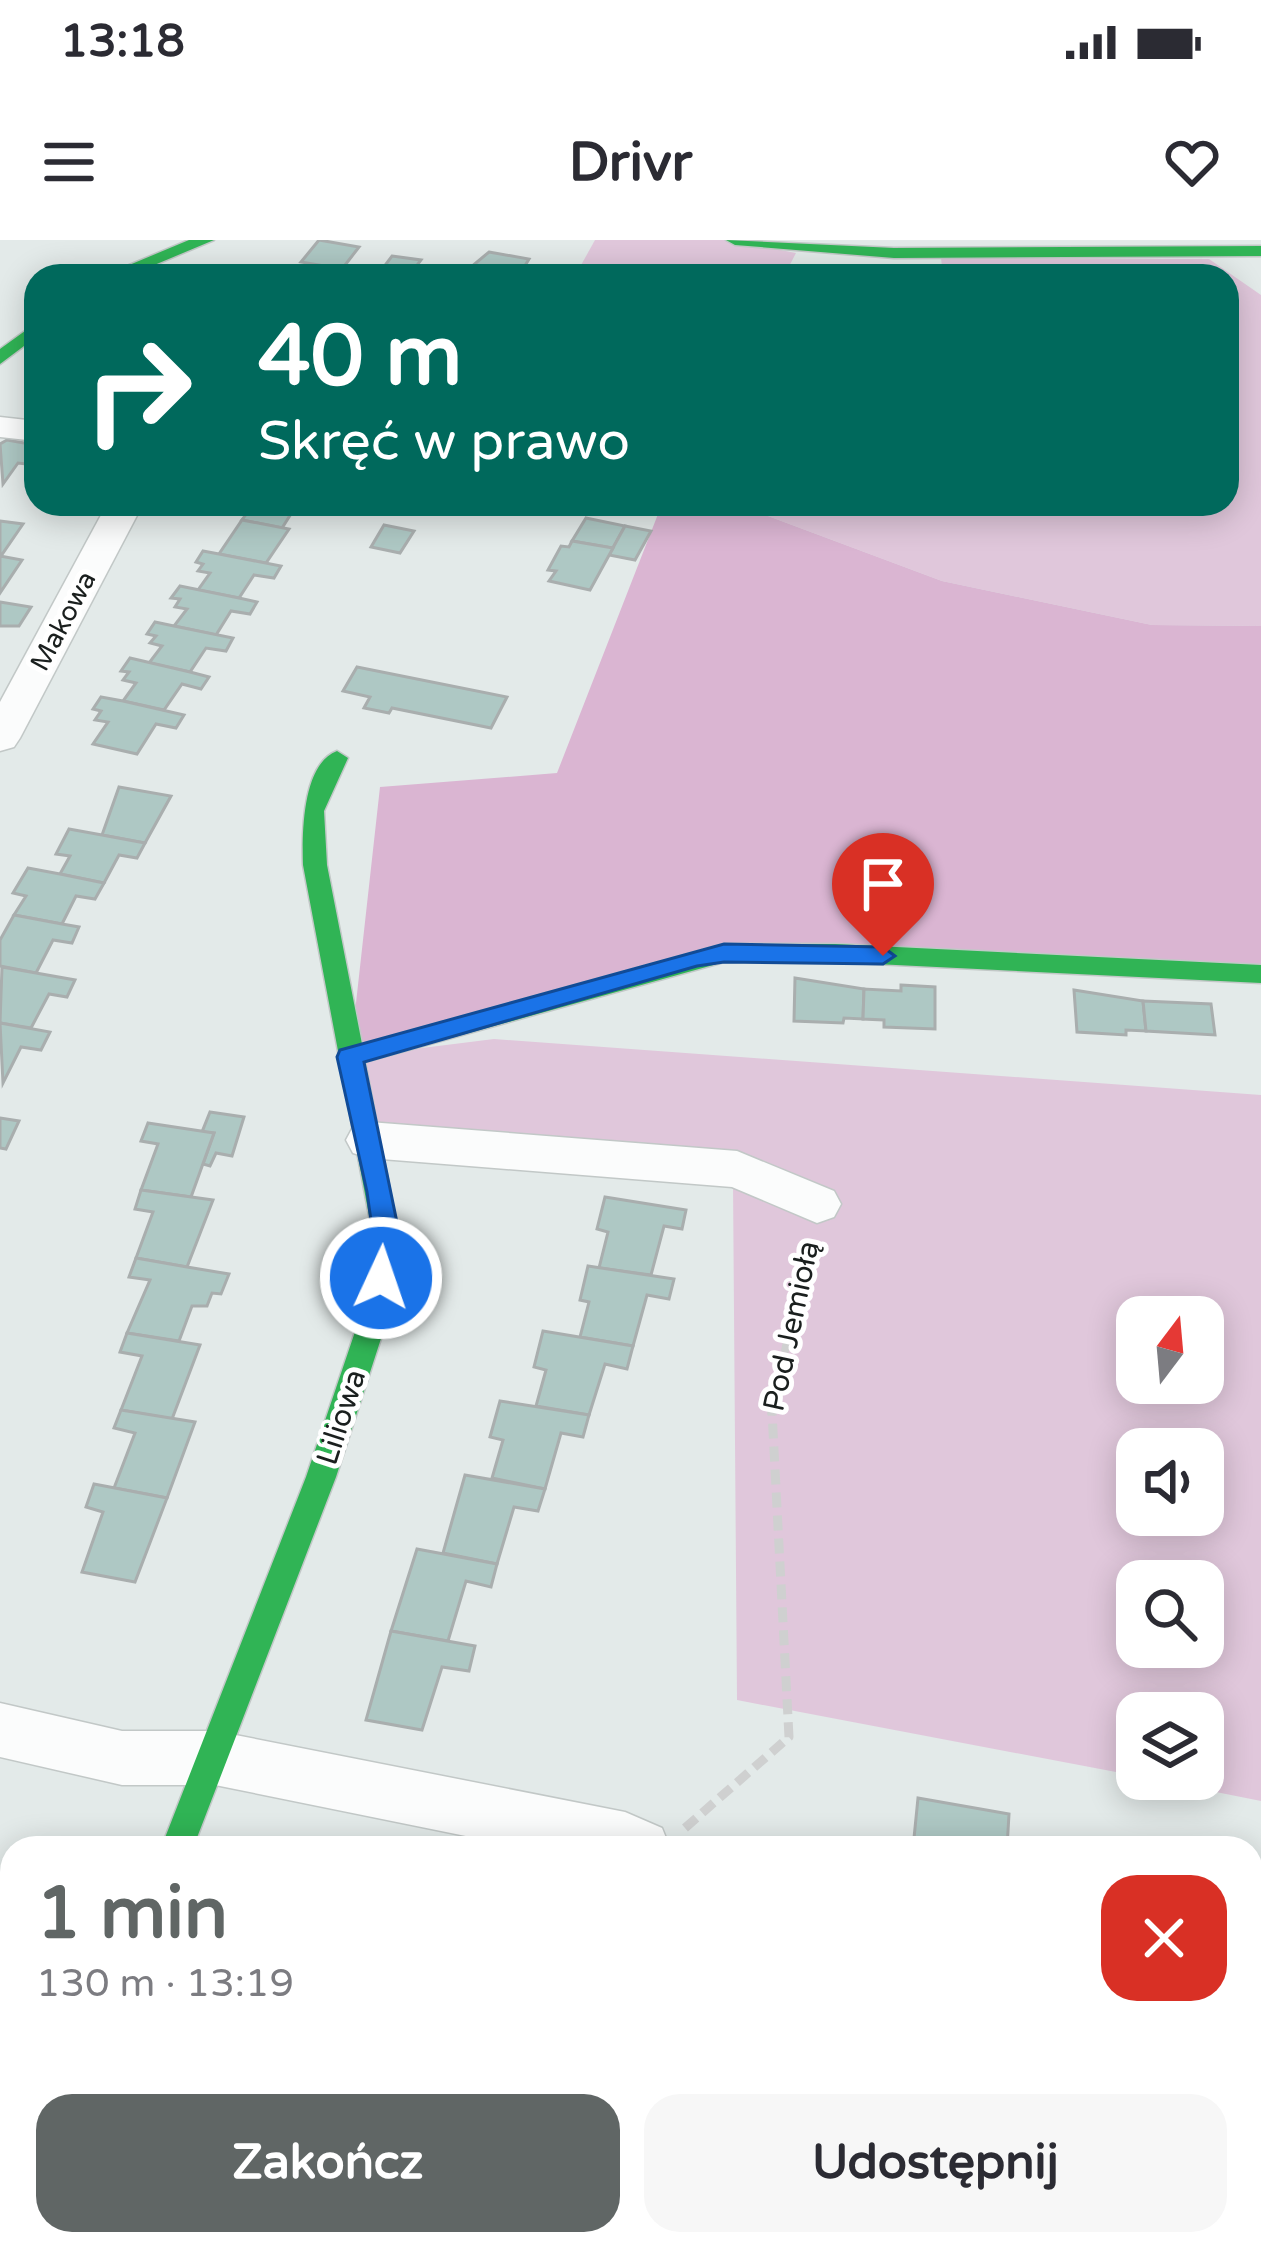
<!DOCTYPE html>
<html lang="pl">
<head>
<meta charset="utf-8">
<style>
	body { margin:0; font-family:"Varela Round",sans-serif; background:#f7f7f7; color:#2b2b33; height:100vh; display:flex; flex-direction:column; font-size:45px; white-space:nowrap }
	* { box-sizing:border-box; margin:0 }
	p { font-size:39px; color:#7c7c81 }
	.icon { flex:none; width:66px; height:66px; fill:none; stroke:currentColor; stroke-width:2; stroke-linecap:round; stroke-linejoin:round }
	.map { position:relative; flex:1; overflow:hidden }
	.sheet { position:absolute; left:0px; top:1596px; width:1263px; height:420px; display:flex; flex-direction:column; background:#fff; border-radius:36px 36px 0 0; box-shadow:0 6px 30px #0003 }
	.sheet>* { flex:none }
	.hud { position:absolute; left:24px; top:24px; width:1215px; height:252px; border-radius:36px; box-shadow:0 6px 30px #0003; background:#00695c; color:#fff; overflow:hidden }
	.needle { width:78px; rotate:16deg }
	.fabs { position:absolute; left:1116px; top:1056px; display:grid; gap:24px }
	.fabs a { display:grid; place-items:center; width:108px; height:108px; border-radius:24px; background:#fff; box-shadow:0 6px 30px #0003; font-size:60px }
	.pin { position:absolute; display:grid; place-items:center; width:102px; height:102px; color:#fff; margin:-123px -51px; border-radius:50% 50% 50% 0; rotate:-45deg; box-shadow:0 0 12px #0007 }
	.pin .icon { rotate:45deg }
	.me { position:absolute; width:132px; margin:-66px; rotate:3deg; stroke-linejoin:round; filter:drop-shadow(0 0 9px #0008) }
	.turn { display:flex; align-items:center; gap:42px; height:252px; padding:0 36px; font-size:54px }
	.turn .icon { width:156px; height:156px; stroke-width:2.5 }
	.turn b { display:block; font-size:84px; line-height:102px }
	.round { display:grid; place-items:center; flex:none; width:126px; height:126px; border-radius:36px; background:#f7f7f7 }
	.overview { display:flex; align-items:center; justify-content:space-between; height:204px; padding:0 36px }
	h1 { font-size:72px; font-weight:700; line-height:90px; color:#606665 }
	.primary-button { display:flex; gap:24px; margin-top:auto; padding:24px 36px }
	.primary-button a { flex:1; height:138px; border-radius:36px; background:#606665; color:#fff; font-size:48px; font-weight:700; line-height:138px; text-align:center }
	.primary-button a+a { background:#f7f7f7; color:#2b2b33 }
	.status { display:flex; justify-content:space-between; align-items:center; height:84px; padding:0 60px; background:#fff; direction:ltr }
	.status svg { height:33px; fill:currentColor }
	header { display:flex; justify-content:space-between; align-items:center; height:156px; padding:0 36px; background:#fff; font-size:54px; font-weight:700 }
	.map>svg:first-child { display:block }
	.green { fill:#e0c7db; fill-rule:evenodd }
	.forest { fill:#dab5d2 }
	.building { fill:#aec8c4; stroke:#a9aeae; stroke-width:3 }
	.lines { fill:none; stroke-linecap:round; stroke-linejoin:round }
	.street-casing { stroke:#c2c8c7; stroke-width:3 }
	.fast-casing { stroke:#c2c8c7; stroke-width:3 }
	.path-far1 { stroke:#cfd0d0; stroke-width:8; stroke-dasharray:10 6; stroke-linecap:butt }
	.path { stroke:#cfd0d0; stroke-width:9; stroke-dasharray:15 8; stroke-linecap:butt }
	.street { fill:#fbfcfc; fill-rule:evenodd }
	.fast { fill:#30b455; fill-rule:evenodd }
	.route { fill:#1a73e8; stroke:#114b97; stroke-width:3 }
	.labels { text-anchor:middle; stroke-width:10; stroke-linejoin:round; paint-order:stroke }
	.far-street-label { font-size:27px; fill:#1a1f1e; stroke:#fff }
	.street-label { font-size:30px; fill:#1a1f1e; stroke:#fff }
</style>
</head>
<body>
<div class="status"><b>13:18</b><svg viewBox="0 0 49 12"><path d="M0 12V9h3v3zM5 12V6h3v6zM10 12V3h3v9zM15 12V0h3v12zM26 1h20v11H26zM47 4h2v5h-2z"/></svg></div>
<header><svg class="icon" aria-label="menu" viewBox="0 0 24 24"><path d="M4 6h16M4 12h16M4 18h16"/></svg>Drivr<svg class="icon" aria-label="heart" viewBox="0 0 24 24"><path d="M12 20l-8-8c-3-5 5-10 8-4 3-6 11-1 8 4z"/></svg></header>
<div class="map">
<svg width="1261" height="2016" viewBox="0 0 1261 2016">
	<rect width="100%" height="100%" fill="#e3eae9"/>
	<g class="green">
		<polygon points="595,0 728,0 796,13 784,36 575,36"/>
		<polygon points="941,18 1209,19 1261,55 1261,386 1152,385 942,341 736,264 1227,264 1227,36 943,36"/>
		<path d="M 494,799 L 1261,855 L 1261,1561 L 1151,1539 L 1203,1539 L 1203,1473 L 1137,1473 L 1137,1536 L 737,1460 L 733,942 L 374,916 L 350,817 ZM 1137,1077 L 1203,1077 L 1203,1143 L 1137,1143 ZM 1137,1209 L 1203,1209 L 1203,1275 L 1137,1275 ZM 1137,1341 L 1203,1341 L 1203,1407 L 1137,1407 Z"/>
		<polygon points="1251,1732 1261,1734 1261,2016 357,2016 366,2004 1251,2004"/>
	</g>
	<polygon class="forest" points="736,264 942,341 1152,385 1261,386 1261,734 724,713 350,817 380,547 557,533 660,269"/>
	<g class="building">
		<polygon points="319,0 359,7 342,29 301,22"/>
		<polygon points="489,12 529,19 523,29 540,32 478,36 483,29 471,27"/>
		<polygon points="392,16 421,20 409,36 377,36"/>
		<polygon points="7,200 36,205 36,225 18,223 3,244 0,204"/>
		<polygon points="243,264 318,264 315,270 296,266 282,288 242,280 252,266"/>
		<polygon points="586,278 625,286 613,308 572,301"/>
		<polygon points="242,280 289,289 266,323 219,314"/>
		<polygon points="0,281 23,284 1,316 0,316"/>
		<polygon points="384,285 414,291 400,313 371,307"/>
		<polygon points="625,286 651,291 635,320 609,315"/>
		<polygon points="572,301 613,308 590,350 549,341 556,331 548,330 561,306 569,307"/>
		<polygon points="203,311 219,314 281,326 274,338 254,335 239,358 198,350 210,333 198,331 203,324 196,322"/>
		<polygon points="0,316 22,320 0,353"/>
		<polygon points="180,346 239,358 257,362 250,374 231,371 216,395 174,386 187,369 175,367 180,359 171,358"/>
		<polygon points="0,362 31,367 19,386 0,386"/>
		<polygon points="155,382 174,386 233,398 226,411 206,408 190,432 149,423 162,406 150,403 156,396 147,394"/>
		<polygon points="130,418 190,432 209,437 201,449 182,444 164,470 123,461 136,443 123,440 129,432 121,431"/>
		<polygon points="357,427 507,457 491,488 392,468 389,473 364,468 370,457 343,451"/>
		<polygon points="101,457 123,461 184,475 176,488 156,484 137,514 93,504 108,482 95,480 101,471 93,469"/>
		<polygon points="119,547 171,556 145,603 102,595"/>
		<polygon points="69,589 102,595 145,603 137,618 119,615 104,643 60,634 70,616 56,614"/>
		<polygon points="28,628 60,634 104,643 95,659 76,656 62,684 14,675 26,656 13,653"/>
		<polygon points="14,675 62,684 79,687 72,703 53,700 36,733 0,726 0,700"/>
		<polygon points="2,727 36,733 75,740 67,757 49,754 31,788 0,783"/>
		<polygon points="795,738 864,749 863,779 844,778 843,783 794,781"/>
		<polygon points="901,745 935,747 935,789 884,787 884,780 863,779 864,749 901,751"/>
		<polygon points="1074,750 1143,761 1146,791 1126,790 1126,795 1077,792"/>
		<polygon points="1143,761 1211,764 1215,795 1146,791"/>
		<polygon points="0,783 50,792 41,810 21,807 3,843"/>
		<polygon points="210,872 244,877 232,916 216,913 210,926 203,924 214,893 202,892"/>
		<polygon points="0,878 19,881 6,909 0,908"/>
		<polygon points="148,883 214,893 191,957 141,950 158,904 141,901"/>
		<polygon points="141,950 213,960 187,1027 136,1018 153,972 135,969"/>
		<polygon points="605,957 686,970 682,989 664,986 651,1035 599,1028 608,992 597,989"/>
		<polygon points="136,1018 187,1027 229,1034 221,1054 212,1053 207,1066 192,1066 179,1101 127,1093 150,1040 129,1037"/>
		<polygon points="588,1026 674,1039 669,1059 647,1055 633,1106 580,1097 589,1062 580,1060"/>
		<polygon points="543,1091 633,1106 627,1129 605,1124 589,1175 536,1166 546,1130 534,1127"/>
		<polygon points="127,1093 200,1105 172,1179 121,1170 142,1116 120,1112"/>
		<polygon points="500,1161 589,1175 583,1197 561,1193 545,1249 492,1238 503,1200 490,1197"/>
		<polygon points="121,1170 195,1182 167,1258 114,1248 135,1193 114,1188"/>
		<polygon points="465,1235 545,1249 538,1271 514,1267 497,1324 443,1313"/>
		<polygon points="94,1244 167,1258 135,1342 82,1332 103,1272 86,1267"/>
		<polygon points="417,1309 497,1324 491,1347 466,1341 448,1401 391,1391"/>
		<polygon points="391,1391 475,1406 469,1431 442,1427 422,1490 366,1480"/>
		<polygon points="918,1558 1009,1574 1007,1608 913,1608"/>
		<polygon points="207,2004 253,2004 292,2016 203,2016"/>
		<polygon points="253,2004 308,2004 304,2016"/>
		<polygon points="825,2004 912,2004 910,2016 833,2016 834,2006"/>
	</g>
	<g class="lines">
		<defs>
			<g id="street">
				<polygon points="0,177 36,181 36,201 0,197"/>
				<polygon points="107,264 143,264 20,498 14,507 0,511 0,462"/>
				<polygon points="369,882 737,911 834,951 841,964 834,977 817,983 732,947 369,918 353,913 346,900 353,887"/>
				<polygon points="0,1463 122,1491 215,1491 625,1572 662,1588 670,1608 525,1608 215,1545 122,1545 0,1517"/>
				<polygon points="12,1965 12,2004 41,2004 36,2016 0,2016 0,1970"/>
			</g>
			<g id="fast">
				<polygon points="189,0 214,0 128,36 103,36"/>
				<polygon points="726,0 894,8 1261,6 1261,16 894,18 735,5"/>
				<polygon points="36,83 36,97 0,124 0,109"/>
				<path d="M 337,511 L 348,518 L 324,571 L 327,625 L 362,804 L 724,704 L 835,704 L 1261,725 L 1261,743 L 835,722 L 724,722 L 365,822 L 400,1002 L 389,1074 L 336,1237 L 193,1608 L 161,1608 L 306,1237 L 361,1074 L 374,1002 L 303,625 C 302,594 302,524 337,511 Z"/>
			</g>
		</defs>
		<use href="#street" class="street-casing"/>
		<use href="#fast" class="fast-casing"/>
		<polyline class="path-far1" points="771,1175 809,1001"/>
		<polyline class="path" points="685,1588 789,1497 772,1172"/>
		<use href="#street" class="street"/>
		<use href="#fast" class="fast"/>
	</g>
	<polygon class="route" points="724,704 883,707 895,716 883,724 724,722 697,726 364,822 401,1002 391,1046 371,1046 367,1038 374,1002 367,952 337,817 340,810"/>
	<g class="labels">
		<g class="far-street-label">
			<text transform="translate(63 381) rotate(-62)" y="9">Makowa</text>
		</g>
		<g class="street-label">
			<text transform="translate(791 1086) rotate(-78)" y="10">Pod Jemiołą</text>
			<text transform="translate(341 1177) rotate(-72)" y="10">Liliowa</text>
		</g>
	</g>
</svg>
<div class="fabs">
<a><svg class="needle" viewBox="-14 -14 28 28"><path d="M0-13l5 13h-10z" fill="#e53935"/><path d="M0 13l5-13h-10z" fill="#7c7c81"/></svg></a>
<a><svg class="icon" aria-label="sound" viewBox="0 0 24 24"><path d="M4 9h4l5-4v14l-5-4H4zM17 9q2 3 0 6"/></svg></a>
<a><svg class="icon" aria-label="search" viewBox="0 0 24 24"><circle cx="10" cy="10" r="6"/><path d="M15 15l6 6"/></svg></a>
<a><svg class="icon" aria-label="layers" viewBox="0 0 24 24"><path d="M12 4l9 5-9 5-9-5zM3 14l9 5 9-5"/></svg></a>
</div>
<div class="pin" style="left:883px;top:716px;background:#d93025"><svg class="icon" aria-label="arrive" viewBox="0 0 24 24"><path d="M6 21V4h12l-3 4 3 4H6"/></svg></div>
<svg class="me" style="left:381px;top:1038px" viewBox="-20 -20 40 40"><circle r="17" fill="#1a73e8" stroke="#fff" stroke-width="3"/><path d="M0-11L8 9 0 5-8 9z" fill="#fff"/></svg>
<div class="hud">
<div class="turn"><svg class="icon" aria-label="right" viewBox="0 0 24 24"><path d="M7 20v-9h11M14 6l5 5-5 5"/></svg><div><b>40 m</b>Skręć w prawo</div></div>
</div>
<section class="sheet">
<div class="overview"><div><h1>1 min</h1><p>130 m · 13:19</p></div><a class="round" style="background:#d93025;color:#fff"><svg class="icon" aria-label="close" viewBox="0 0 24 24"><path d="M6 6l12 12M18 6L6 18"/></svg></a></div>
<div class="primary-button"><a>Zakończ</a><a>Udostępnij</a></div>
</section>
</div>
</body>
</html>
